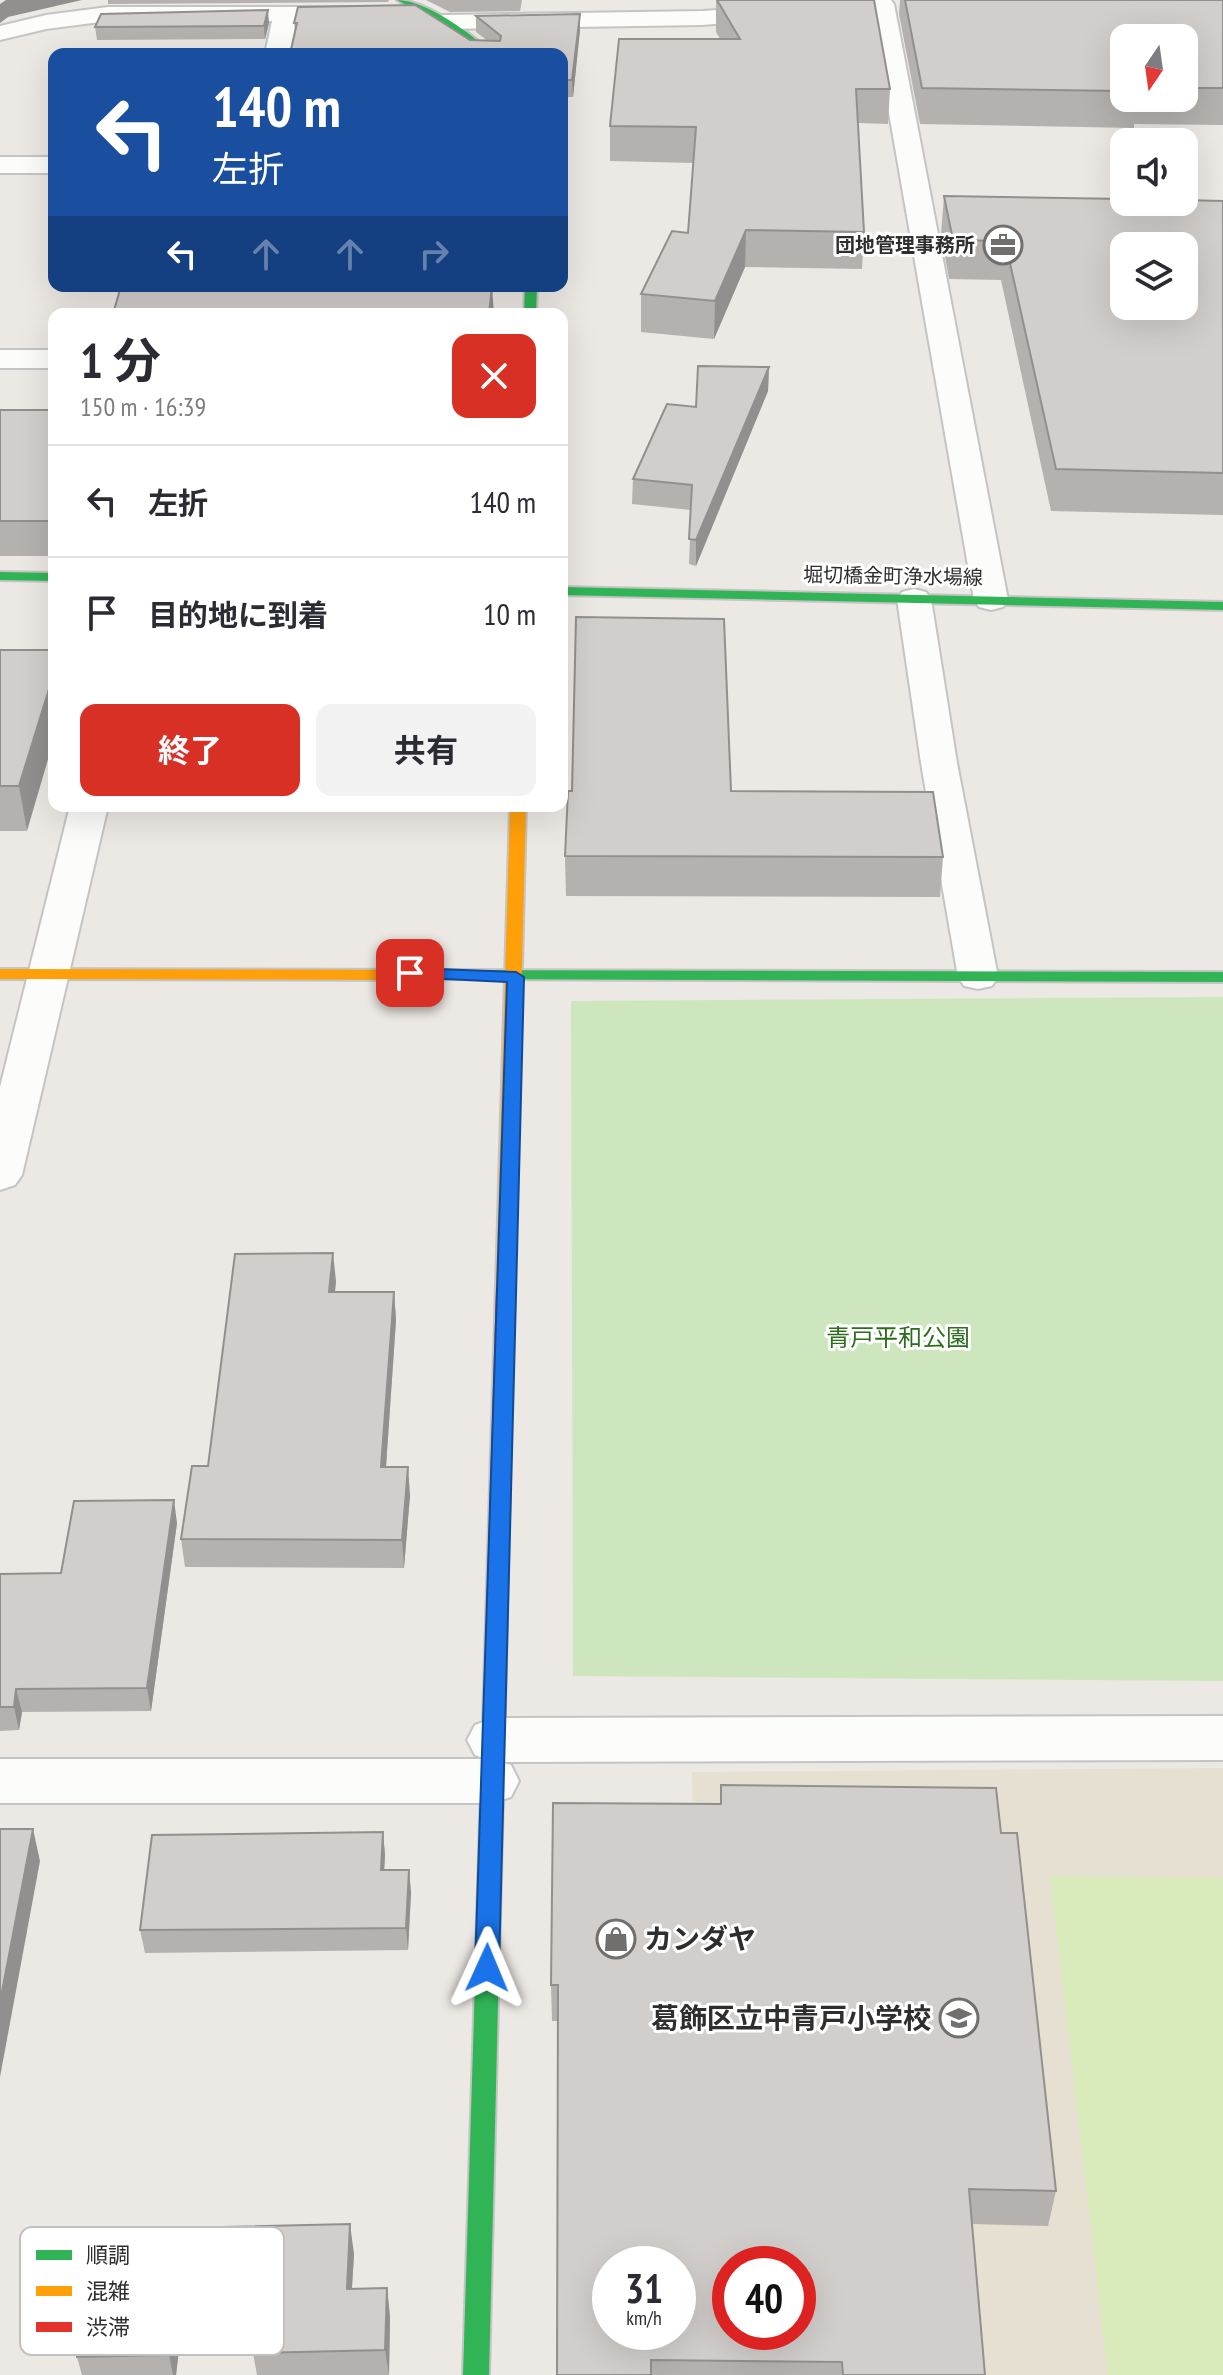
<!DOCTYPE html>
<html lang="ja">
<head>
<meta charset="utf-8">
<style>
	body { margin:0; font-family:"PT Sans Narrow","Noto Sans JP",sans-serif; background:#f2f2f3; color:#2b2b33; height:100vh; display:flex; flex-direction:column; font-size:30px; white-space:nowrap }
	* { box-sizing:border-box; margin:0 }
	p { font-size:26px; color:#7c7c81 }
	.icon { flex:none; width:44px; height:44px; fill:none; stroke:currentColor; stroke-width:2; stroke-linecap:round; stroke-linejoin:round }
	.map { position:relative; flex:1; overflow:hidden }
	.panel { position:absolute; left:48px; top:308px; width:520px; height:504px; display:flex; flex-direction:column; background:#fff; border-radius:16px; box-shadow:0 8px 32px #0002 }
	.panel>* { flex:none }
	.top-card { position:absolute; left:48px; top:48px; width:520px; height:244px; border-radius:16px; box-shadow:0 8px 32px #0002; background:#1a4fa0; color:#fff; overflow:hidden }
	.needle { width:52px; rotate:193deg }
	.controls { position:absolute; left:1110px; top:24px; display:grid; gap:16px }
	.controls a { display:grid; place-items:center; width:88px; height:88px; border-radius:16px; background:#fff; box-shadow:0 8px 32px #0002; font-size:40px }
	.speed { position:absolute; left:592px; top:2246px; display:flex; gap:16px; font-size:40px; font-weight:700; text-align:center }
	.speed>* { display:grid; place-content:center; width:104px; height:104px; border-radius:50%; background:#fff; box-shadow:0 8px 32px #0002; line-height:1 }
	.speed small { font-size:20px; font-weight:400 }
	.speed .limit { border:12px solid #d22; background:#fff; color:#111 }
	.pin { position:absolute; display:grid; place-items:center; width:68px; height:68px; color:#fff; margin:-34px; border-radius:16px; box-shadow:0 4px 12px #0006 }
	.me { position:absolute; width:88px; margin:-44px; rotate:1deg; stroke-linejoin:round; filter:drop-shadow(0 0 6px #0008) }
	.turn { display:flex; align-items:center; gap:28px; height:168px; padding:0 32px; font-size:36px }
	.turn .icon { width:104px; height:104px; stroke-width:2.5 }
	.turn b { display:block; font-size:56px; line-height:68px }
	.lanes { display:flex; align-items:center; height:76px; padding:0 32px; background:#0003; justify-content:center; gap:40px; direction:ltr }
	.lanes .off { opacity:.35 }
	.round { display:grid; place-items:center; flex:none; width:84px; height:84px; border-radius:16px; background:#f2f2f3 }
	.head { display:flex; align-items:center; justify-content:space-between; height:136px; padding:0 32px }
	h1 { font-size:48px; font-weight:700; line-height:60px }
	.cta { display:flex; gap:16px; margin-top:auto; padding:16px 32px }
	.cta a { flex:1; height:92px; border-radius:16px; background:#d93025; color:#fff; font-size:32px; font-weight:700; line-height:92px; text-align:center }
	.cta a+a { background:#f2f2f3; color:#2b2b33 }
	ul { padding:0; list-style:none }
	li { display:flex; align-items:center; gap:24px; height:112px; padding:0 32px; border-top:2px solid #e1e1e2 }
	li div { flex:1 }
	li b { display:block; font-size:30px }
	li em { font-style:normal }
	.map>svg:first-child { display:block }
	.education { fill:#e6e0d3; fill-rule:evenodd }
	.green { fill:#cee6be }
	.pitch { fill:#d9eabb }
	.lines { fill:none; stroke-linecap:round; stroke-linejoin:round }
	.street-casing { stroke:#c5c4c5; stroke-width:4 }
	.fast-casing { stroke:#c5c4c5; stroke-width:4 }
	.slow-casing { stroke:#c5c4c5; stroke-width:4 }
	.jam-casing { stroke:#c5c4c5; stroke-width:4 }
	.street { fill:#fcfcfb; fill-rule:evenodd }
	.fast { fill:#30b455; fill-rule:evenodd }
	.slow { fill:#ff9f0a; fill-rule:evenodd }
	.jam { fill:#e5322d; fill-rule:evenodd }
	.wall { fill:#b4b1af; fill-rule:evenodd }
	.shaded-wall { fill:#92908e }
	.building { fill:#d1cecb; stroke:#92908e; stroke-width:2; fill-rule:evenodd }
	.route { fill:#1a73e8; stroke:#114b97; stroke-width:2 }
	.labels { text-anchor:middle; stroke-width:6; stroke-linejoin:round; paint-order:stroke }
	.far-poi-label { font-size:20px; font-weight:bold; fill:#2e2e2e; stroke:#fff; text-anchor:end }
	.far-street-label { font-size:20px; fill:#2e2e2e; stroke:#fff }
	.park-label { font-size:24px; fill:#2c6e1b; stroke:#fff }
	.near-poi-label { font-size:28px; font-weight:bold; fill:#2e2e2e; stroke:#fff; text-anchor:start }
	.key { fill:#fff; stroke:#c0c0c0; stroke-width:2 }
	.key-label { font-size:22px; fill:#2e2e2e }
</style>
</head>
<body>
<div class="map">
<svg width="1223" height="2375" viewBox="0 0 1223 2375">
	<rect width="100%" height="100%" fill="#ece8e4"/>
	<path class="education" d="M 1223,1768 L 1223,2375 L 699,2375 L 692,1772 ZM 730,2264 L 798,2264 L 798,2332 L 730,2332 Z"/>
	<polygon class="green" points="1223,997 1223,1681 573,1676 571,1001"/>
	<polygon class="pitch" points="1050,1876 1223,1878 1223,2375 1108,2375"/>
	<g class="lines">
		<defs>
			<g id="street">
				<polygon points="873,0 891,0 894,4 1008,600 1003,607 991,610 979,607 974,600 870,4"/>
				<polygon points="774,6 782,8 786,13 782,18 703,25 444,29 435,27 432,22 435,17 444,15 703,11"/>
				<polygon points="108,7 355,7 363,9 367,14 363,19 355,21 297,21 289,54 265,54 272,21 108,21 46,29 0,40 0,26 46,15"/>
				<rect x="0" y="157" width="54" height="16"/>
				<rect x="0" y="350" width="54" height="18"/>
				<polygon points="914,589 926,592 931,599 957,763 998,977 992,986 978,989 964,986 958,977 921,763 897,599 902,592"/>
				<polygon points="70,806 108,806 22,1175 15,1185 0,1190 0,1087"/>
				<polygon points="1223,1716 1223,1760 501,1762 511,1765 519,1781 511,1797 492,1803 0,1803 0,1759 485,1759 475,1755 467,1740 475,1725 494,1718"/>
			</g>
			<g id="fast">
				<path d="M 397,0 C 426,0 472,34 493,54 L 481,54 L 441,24 Z"/>
				<polygon points="525,286 537,286 536,314 524,314"/>
				<polygon points="0,572 54,573 54,581 0,580"/>
				<polygon points="562,587 1223,602 1223,610 562,595"/>
				<polygon points="443,970 1223,972 1223,982 437,979 435,975"/>
				<polygon points="493,1745 501,1748 504,1754 489,2375 463,2375 482,1754 485,1748"/>
			</g>
			<g id="slow">
				<polygon points="510,806 526,806 514,1287 505,1293 496,1287"/>
				<polygon points="0,969 443,970 451,975 443,980 0,979"/>
			</g>
			<polygon id="jam" points="505,1281 514,1287 504,1754 501,1760 493,1763 485,1760 482,1754 496,1287"/>
		</defs>
		<use href="#street" class="street-casing"/>
		<use href="#fast" class="fast-casing"/>
		<use href="#slow" class="slow-casing"/>
		<use href="#jam" class="jam-casing"/>
		<use href="#street" class="street"/>
		<use href="#fast" class="fast"/>
		<use href="#slow" class="slow"/>
		<use href="#jam" class="jam"/>
	</g>
	<g class="wall">
		<polygon points="108,0 389,0 388,2 108,4"/>
		<polygon points="426,0 522,0 520,11 450,12"/>
		<polygon points="716,0 874,0 890,89 888,124 858,123 864,232 862,269 745,267 714,339 641,332 641,294 688,233 693,163 610,161 610,126 720,39 716,32"/>
		<path d="M 900,0 L 1223,0 L 1223,125 L 1134,124 L 1134,128 L 920,124 L 899,14 ZM 1124,38 L 1184,38 L 1184,98 L 1124,98 Z"/>
		<polygon points="580,14 580,30 573,97 562,97 562,54 295,32 294,23 470,40 488,41 476,32 476,16"/>
		<polygon points="269,23 265,39 97,40 95,27"/>
		<polygon points="944,196 1223,201 1223,515 1051,511 1001,280 949,279 941,234"/>
		<polygon points="769,367 768,391 696,566 689,564 691,510 632,504 633,479 696,407"/>
		<rect x="0" y="410" width="54" height="146"/>
		<polygon points="0,650 27,831 0,831"/>
		<polygon points="731,791 943,857 940,897 566,896 565,856"/>
		<polygon points="336,1281 335,1292 394,1292 396,1320 386,1467 410,1495 404,1568 185,1567 181,1539 208,1466"/>
		<polygon points="177,1523 151,1711 22,1712 19,1730 0,1731 0,1574 61,1573"/>
		<polygon points="721,1785 1001,1833 1056,2191 1048,2226 972,2224 985,2375 557,2375 558,2021 552,2021 551,1985 720,1804"/>
		<polygon points="383,1832 385,1855 384,1870 409,1870 411,1893 408,1950 145,1953 140,1930"/>
		<polygon points="92,2230 354,2254 352,2288 387,2288 390,2317 389,2375 257,2375 253,2353 258,2298 186,2291 176,2375 82,2375 77,2357"/>
	</g>
	<g class="shaded-wall">
		<polygon points="6,0 82,0 8,17 0,23 0,4"/>
		<polygon points="268,10 269,23 265,39 264,26"/>
		<polygon points="580,14 580,30 573,97 572,80"/>
		<polygon points="746,230 745,267 714,339 715,301"/>
		<polygon points="492,286 494,314 489,314"/>
		<polygon points="769,367 768,391 696,566 696,540"/>
		<polygon points="54,673 54,739 27,831 19,786"/>
		<polygon points="333,1253 336,1281 332,1320 329,1292"/>
		<polygon points="394,1292 396,1320 384,1495 381,1467"/>
		<polygon points="408,1467 410,1495 404,1568 402,1540"/>
		<polygon points="174,1500 177,1523 151,1711 147,1688"/>
		<polygon points="16,1689 22,1712 19,1730 14,1707"/>
		<polygon points="33,1829 40,1861 0,2077 0,2002"/>
		<polygon points="383,1832 385,1855 383,1893 381,1870"/>
		<polygon points="409,1870 411,1893 408,1950 406,1928"/>
		<polygon points="350,2224 354,2254 350,2318 347,2289"/>
		<polygon points="180,2261 186,2291 176,2375 173,2375 169,2355"/>
		<polygon points="387,2288 390,2317 389,2375 385,2350"/>
	</g>
	<g class="building">
		<polygon points="717,0 874,0 890,89 856,89 864,232 746,230 715,301 641,294 672,231 688,233 696,127 610,126 619,39 740,39"/>
		<polygon points="905,0 1223,0 1223,88 1184,88 1184,38 1124,38 1124,91 922,88"/>
		<polygon points="415,5 470,40 500,41 501,36 476,16 580,14 572,80 562,80 562,54 290,54 297,23 294,23 298,7"/>
		<polygon points="268,10 264,26 95,27 101,14"/>
		<path d="M 944,196 L 1124,199 L 1124,202 L 1184,202 L 1184,200 L 1223,201 L 1223,473 L 1056,469 L 1005,241 L 953,240 ZM 1124,246 L 1184,246 L 1184,306 L 1124,306 Z"/>
		<polygon points="121,286 492,286 489,314 113,314"/>
		<polygon points="698,366 769,367 696,540 689,539 692,485 633,479 667,404 696,407"/>
		<rect x="0" y="410" width="54" height="111"/>
		<polygon points="576,617 724,619 731,791 933,792 943,857 565,856 568,791 572,791"/>
		<polygon points="0,650 54,650 54,673 19,786 0,786"/>
		<polygon points="333,1253 329,1292 394,1292 381,1467 408,1467 402,1540 181,1539 192,1466 208,1466 235,1254"/>
		<polygon points="174,1500 147,1688 16,1689 14,1707 0,1707 0,1574 61,1573 74,1501"/>
		<path d="M 721,1785 L 996,1788 L 1001,1833 L 1017,1833 L 1056,2191 L 969,2189 L 985,2375 L 843,2375 L 842,2362 L 651,2360 L 651,2375 L 557,2375 L 558,1985 L 551,1985 L 553,1803 L 721,1804 ZM 610,2264 L 678,2264 L 678,2332 L 610,2332 ZM 730,2264 L 798,2264 L 798,2332 L 730,2332 Z"/>
		<polygon points="0,1829 33,1829 0,2002"/>
		<polygon points="383,1832 381,1870 409,1870 406,1928 140,1930 152,1835"/>
		<polygon points="350,2224 347,2289 387,2288 385,2350 253,2353 260,2269 180,2261 169,2355 77,2357 92,2230"/>
	</g>
	<polygon class="route" points="410,968 516,972 524,977 499,1968 495,1976 487,1979 478,1976 475,1968 507,982 404,977 401,973 404,970"/>
	<defs>
		<symbol id="office-ring" viewBox="-11 -11 22 22"><circle r="9.5" fill="#fff" stroke="#706f6e" stroke-width="1.5"/><path d="M-6-3h4V-5.5h4V-3h4V5H-6ZM-1-4.5V-3h2v-1.5ZM-6 0V1H6V0Z" fill="#706f6e"/></symbol>
		<symbol id="shop-ring" viewBox="-11 -11 22 22"><circle r="9.5" fill="#fff" stroke="#706f6e" stroke-width="1.5"/><path d="M-5-2.5h2.3a2.7 3.5 0 0 1 5.4 0H5L5.5 6h-11ZM-1.5-2.5h3a1.5 2.3 0 0 0-3 0Z" fill="#706f6e"/></symbol>
		<symbol id="school-ring" viewBox="-11 -11 22 22"><circle r="9.5" fill="#fff" stroke="#706f6e" stroke-width="1.5"/><path d="M0-5L7-2L0 1L-7-2ZM-4 1L0 2.5L4 1V4Q0 6-4 4Z" fill="#706f6e"/></symbol>
	</defs>
	<g fill-rule="evenodd">
		<use href="#office-ring" x="981" y="223" width="44" height="44"/>
		<use href="#shop-ring" x="594" y="1917" width="44" height="44"/>
		<use href="#school-ring" x="937" y="1996" width="44" height="44"/>
	</g>
	<g class="labels">
		<g class="far-poi-label">
			<text x="975" y="252">団地管理事務所</text>
		</g>
		<g class="far-street-label">
			<text transform="translate(893 576) rotate(1)" y="7">堀切橋金町浄水場線</text>
		</g>
		<g class="park-label">
			<text x="898" y="1346">青戸平和公園</text>
		</g>
		<g class="near-poi-label">
			<text x="644" y="1949">カンダヤ</text>
			<text x="931" y="2028" text-anchor="end">葛飾区立中青戸小学校</text>
		</g>
	</g>
	<rect x="20" y="2227" width="264" height="128" rx="12" class="key"/>
	<rect x="36" y="2250" width="36" height="10" fill="#30b455"/>
	<rect x="36" y="2286" width="36" height="10" fill="#ff9f0a"/>
	<rect x="36" y="2322" width="36" height="10" fill="#e5322d"/>
	<g class="key-label">
		<text x="86" y="2263">順調</text>
		<text x="86" y="2299">混雑</text>
		<text x="86" y="2335">渋滞</text>
	</g>
</svg>
<div class="controls">
<a><svg class="needle" viewBox="-14 -14 28 28"><path d="M0-13l5 13h-10z" fill="#e53935"/><path d="M0 13l5-13h-10z" fill="#7c7c81"/></svg></a>
<a><svg class="icon" aria-label="sound" viewBox="0 0 24 24"><path d="M4 9h4l5-4v14l-5-4H4zM17 9q2 3 0 6"/></svg></a>
<a><svg class="icon" aria-label="layers" viewBox="0 0 24 24"><path d="M12 4l9 5-9 5-9-5zM3 14l9 5 9-5"/></svg></a>
</div>
<div class="speed"><div>31<small>km/h</small></div><div class="limit">40</div></div>
<div class="pin" style="left:410px;top:973px;background:#d93025"><svg class="icon" aria-label="arrive" viewBox="0 0 24 24"><path d="M6 21V4h12l-3 4 3 4H6"/></svg></div>
<svg class="me" style="left:487px;top:1968px" viewBox="-20 -20 40 40"><path d="M0-17L14 15 0 8-14 15z" fill="#1a73e8" stroke="#fff" stroke-width="4"/></svg>
<div class="top-card">
<div class="turn"><svg class="icon" aria-label="left" viewBox="0 0 24 24"><path d="M17 20v-9H6M10 6l-5 5 5 5"/></svg><div><b>140 m</b>左折</div></div>
<div class="lanes"><svg class="icon" aria-label="left" viewBox="0 0 24 24"><path d="M17 20v-9H6M10 6l-5 5 5 5"/></svg><svg class="icon off" aria-label="ahead" viewBox="0 0 24 24"><path d="M12 20V5M6 11l6-6 6 6"/></svg><svg class="icon off" aria-label="ahead" viewBox="0 0 24 24"><path d="M12 20V5M6 11l6-6 6 6"/></svg><svg class="icon off" aria-label="right" viewBox="0 0 24 24"><path d="M7 20v-9h11M14 6l5 5-5 5"/></svg></div>
</div>
<section class="panel">
<div class="head"><div><h1>1 分</h1><p>150 m · 16:39</p></div><a class="round" style="background:#d93025;color:#fff"><svg class="icon" aria-label="close" viewBox="0 0 24 24"><path d="M6 6l12 12M18 6L6 18"/></svg></a></div>
<ul>
<li><svg class="icon" aria-label="left" viewBox="0 0 24 24"><path d="M17 20v-9H6M10 6l-5 5 5 5"/></svg><div><b>左折</b></div><em>140 m</em></li>
<li><svg class="icon" aria-label="arrive" viewBox="0 0 24 24"><path d="M6 21V4h12l-3 4 3 4H6"/></svg><div><b>目的地に到着</b></div><em>10 m</em></li>
</ul>
<div class="cta"><a>終了</a><a>共有</a></div>
</section>
</div>
</body>
</html>
